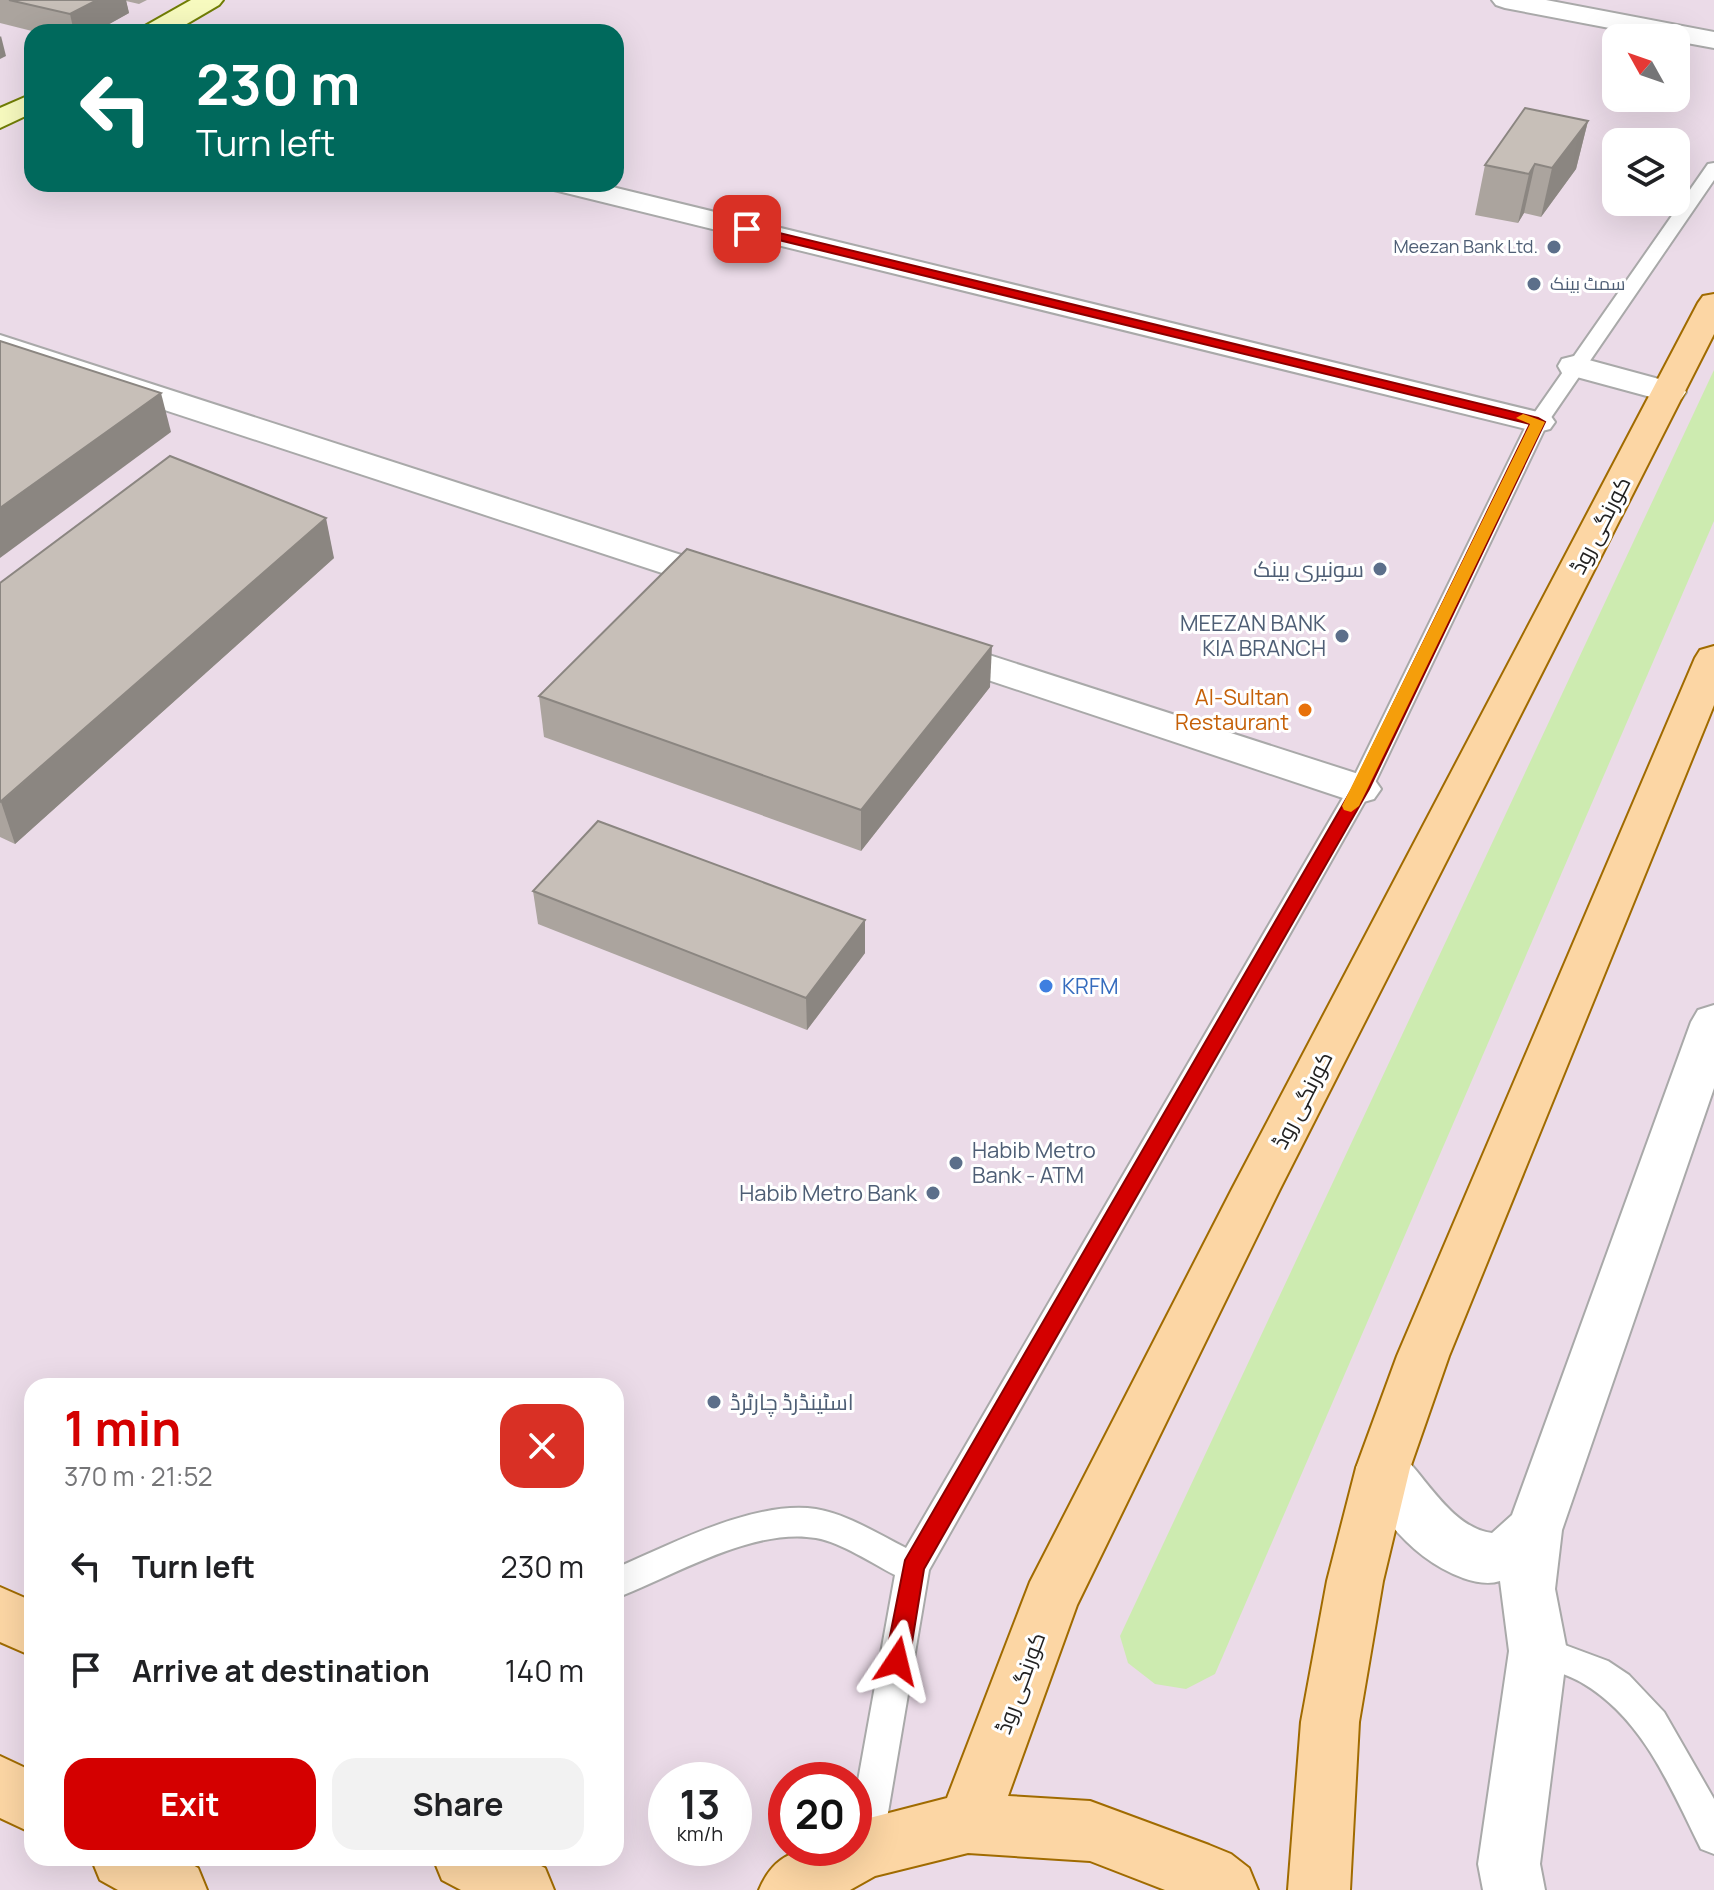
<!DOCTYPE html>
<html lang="en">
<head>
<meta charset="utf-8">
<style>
	body { margin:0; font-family:Manrope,Cairo,sans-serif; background:#f2f2f2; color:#202124; height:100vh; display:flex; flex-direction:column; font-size:30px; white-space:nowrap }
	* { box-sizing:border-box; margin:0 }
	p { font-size:26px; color:#757577 }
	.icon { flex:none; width:44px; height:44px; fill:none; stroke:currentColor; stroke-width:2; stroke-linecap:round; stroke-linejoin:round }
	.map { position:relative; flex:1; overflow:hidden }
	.details { position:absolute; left:24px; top:1378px; width:600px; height:488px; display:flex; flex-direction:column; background:#fff; border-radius:24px; box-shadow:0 8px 32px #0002 }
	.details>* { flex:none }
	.top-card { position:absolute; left:24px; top:24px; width:600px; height:168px; border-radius:24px; box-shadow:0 8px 32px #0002; background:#00695c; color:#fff; overflow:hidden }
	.needle { width:52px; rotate:310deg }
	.fabs { position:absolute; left:1602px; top:24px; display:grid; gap:16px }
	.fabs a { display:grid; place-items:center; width:88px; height:88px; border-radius:16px; background:#fff; box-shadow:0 8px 32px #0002; font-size:40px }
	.speed { position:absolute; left:648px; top:1762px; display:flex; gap:16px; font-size:40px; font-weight:700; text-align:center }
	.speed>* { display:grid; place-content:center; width:104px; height:104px; border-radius:50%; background:#fff; box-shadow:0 8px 32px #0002; line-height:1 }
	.speed small { font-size:20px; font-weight:400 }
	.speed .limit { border:12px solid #d22; background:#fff; color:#111 }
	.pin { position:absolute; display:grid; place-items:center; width:68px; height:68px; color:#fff; margin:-34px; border-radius:16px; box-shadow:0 4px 12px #0006 }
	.me { position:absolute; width:88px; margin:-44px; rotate:10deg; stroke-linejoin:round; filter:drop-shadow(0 0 6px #0008) }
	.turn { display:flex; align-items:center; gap:28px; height:168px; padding:0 40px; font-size:36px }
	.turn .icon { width:104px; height:104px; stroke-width:2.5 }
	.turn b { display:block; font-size:56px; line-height:68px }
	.round { display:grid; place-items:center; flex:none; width:84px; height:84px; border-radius:24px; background:#f2f2f2 }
	.headline { display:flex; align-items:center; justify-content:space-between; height:136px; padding:0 40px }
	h1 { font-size:48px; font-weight:700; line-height:60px; color:#d40000 }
	.cta { display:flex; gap:16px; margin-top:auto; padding:16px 40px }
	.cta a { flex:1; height:92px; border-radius:24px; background:#d40000; color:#fff; font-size:32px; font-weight:700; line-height:92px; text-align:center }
	.cta a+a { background:#f2f2f2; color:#202124 }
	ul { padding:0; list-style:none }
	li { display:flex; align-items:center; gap:24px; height:104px; padding:0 40px }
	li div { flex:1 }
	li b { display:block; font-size:30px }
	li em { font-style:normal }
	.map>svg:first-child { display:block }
	.industrial { fill:#ebdbe8; fill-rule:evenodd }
	.grass { fill:#cdebb0 }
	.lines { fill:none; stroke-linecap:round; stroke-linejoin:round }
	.lane-casing { stroke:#a9a9a9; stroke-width:4 }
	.street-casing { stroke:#a9a9a9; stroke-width:4 }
	.secondary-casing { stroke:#707d05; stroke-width:4 }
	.primary-casing { stroke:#a06b00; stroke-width:4 }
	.lane { fill:#fff; fill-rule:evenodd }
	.street { fill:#fff; fill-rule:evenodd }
	.secondary { fill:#f7fabf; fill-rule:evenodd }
	.primary { fill:#fcd6a4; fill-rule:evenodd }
	.wall { fill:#aba49e }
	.shaded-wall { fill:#8b8681 }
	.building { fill:#c7bfb8; stroke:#8b8681; stroke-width:2 }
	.route { fill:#d40000; stroke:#8a0000; stroke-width:2 }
	.slow { fill:#f59e0b }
	.service-dot { fill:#5c6f8a; stroke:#fff; stroke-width:3 }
	.food-dot { fill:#e8710a; stroke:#fff; stroke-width:3 }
	.shop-dot { fill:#3f7fe0; stroke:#fff; stroke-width:3 }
	.labels { text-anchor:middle; stroke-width:6; stroke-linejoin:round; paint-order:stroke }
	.far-service-label { font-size:18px; fill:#4e5e75; stroke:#fff; text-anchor:end }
	.street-label { font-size:22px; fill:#222; stroke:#fff }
	.service-label { font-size:22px; fill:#4e5e75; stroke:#fff; text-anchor:end }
	.food-label { font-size:22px; fill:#c56008; stroke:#fff; text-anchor:end }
	.shop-label { font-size:22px; fill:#366cbe; stroke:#fff; text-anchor:start }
</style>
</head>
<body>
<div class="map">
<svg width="1714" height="1890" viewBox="0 0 1714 1890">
	<rect width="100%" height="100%" fill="#f2efe9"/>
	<path class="industrial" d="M 0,0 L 1714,0 L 1714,1890 L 0,1890 ZM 32,32 L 616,32 L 616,184 L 32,184 ZM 1616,38 L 1676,38 L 1676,98 L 1616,98 ZM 1616,142 L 1676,142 L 1676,202 L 1616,202 ZM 32,1386 L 616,1386 L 616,1858 L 32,1858 ZM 666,1780 L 734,1780 L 734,1848 L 666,1848 ZM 786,1780 L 854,1780 L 854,1848 L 786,1848 Z"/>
	<polygon class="grass" points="1714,370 1714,521 1215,1674 1186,1689 1155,1684 1128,1663 1120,1636"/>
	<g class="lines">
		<defs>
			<g id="lane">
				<path d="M 1714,163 L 1714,180 L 1548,422 L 1372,789 L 929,1570 L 882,1848 L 877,1861 L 864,1866 L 851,1861 L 846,1848 L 854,1848 L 854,1803 L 895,1575 C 871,1563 843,1543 816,1538 C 753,1527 674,1576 616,1598 L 616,1568 C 672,1544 754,1500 816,1509 C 847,1514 878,1534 906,1548 L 1348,789 L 1528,422 L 1708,164 Z"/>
				<path d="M 1538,1635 L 1608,1661 L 1629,1675 L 1664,1712 L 1714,1799 L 1714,1854 L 1701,1849 C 1671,1789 1644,1720 1584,1684 C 1567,1673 1545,1669 1526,1662 L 1521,1651 L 1526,1640 Z"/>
			</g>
			<g id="street">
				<polygon points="1492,0 1546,0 1714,32 1714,48 1676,41 1676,38 1662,38 1505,8 1496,5"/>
				<polygon points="549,184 600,184 1550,415 1555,422 1550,429 1538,432 554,190"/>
				<polygon points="0,335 740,574 746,582 740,590 727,593 714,590 0,356"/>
				<polygon points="1574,356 1681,385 1686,392 1681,399 1669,402 1562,373 1558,366 1562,359"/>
				<polygon points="933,637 1374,779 1381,789 1374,799 1360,803 1346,799 919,657 914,649 919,641"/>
				<path d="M 1714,1005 L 1714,1088 L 1562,1530 L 1555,1589 L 1567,1651 L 1540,1864 L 1545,1890 L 1483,1890 L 1478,1864 L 1509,1651 L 1500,1581 C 1488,1585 1475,1582 1463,1578 C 1412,1559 1379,1516 1356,1468 L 1364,1451 C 1369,1450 1377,1445 1382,1445 C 1411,1443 1441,1527 1492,1533 L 1512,1515 L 1691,1022 L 1698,1010 Z"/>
			</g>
			<g id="secondary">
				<polygon points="191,0 223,0 219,5 173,32 141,32 145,26"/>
				<polygon points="32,94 32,113 0,128 0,108"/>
			</g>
			<g id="primary">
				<path d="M 1714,294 L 1714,334 L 1280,1189 L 1077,1605 L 1008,1796 L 1090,1801 L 1209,1845 L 1231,1854 L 1249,1868 L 1258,1890 L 1165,1890 L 1090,1861 L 968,1853 L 875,1876 L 850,1890 L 759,1890 C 778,1844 811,1848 854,1848 L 854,1822 L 947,1798 L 1030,1582 L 1232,1189 L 1698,303 L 1703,296 Z"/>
				<polygon points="1714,646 1714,705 1449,1356 1410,1468 1383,1581 1359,1722 1350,1890 1288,1890 1301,1722 1327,1581 1356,1468 1397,1356 1695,658 1700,650"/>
				<polygon points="0,1587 32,1601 32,1656 0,1642"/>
				<polygon points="0,1756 32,1771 32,1833 0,1818"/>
				<polygon points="91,1858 181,1858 198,1868 207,1890 118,1890 100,1880"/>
				<polygon points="433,1858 526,1858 545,1868 554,1890 461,1890 442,1880"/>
			</g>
		</defs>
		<use href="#lane" class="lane-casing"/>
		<use href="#street" class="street-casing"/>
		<use href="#secondary" class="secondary-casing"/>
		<use href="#primary" class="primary-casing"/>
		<use href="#lane" class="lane"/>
		<use href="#street" class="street"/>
		<use href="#secondary" class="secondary"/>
		<use href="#primary" class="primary"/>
	</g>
	<g class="wall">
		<polygon points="0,0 147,0 139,4 126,1 129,13 95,32 36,32 0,23"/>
		<polygon points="1588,121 1576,169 1541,217 1524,213 1518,223 1475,215 1485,165"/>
		<polygon points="334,558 15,844 0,837 0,583"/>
		<polygon points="990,687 861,851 544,737 539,696"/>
		<polygon points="533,891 865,953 807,1030 538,924"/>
	</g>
	<g class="shaded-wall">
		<polygon points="97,0 126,0 129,13 95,32 74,32 70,14"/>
		<polygon points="1,36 6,56 0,59 0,37"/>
		<polygon points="1588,121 1576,169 1541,217 1552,168"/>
		<polygon points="1535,164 1524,213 1518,223 1529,174"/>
		<polygon points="161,393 171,432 0,558 0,508"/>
		<polygon points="326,518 334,558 15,844 1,802"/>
		<polygon points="992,646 990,687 861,851 861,810"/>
		<polygon points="865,920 865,953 807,1030 806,998"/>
	</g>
	<g class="building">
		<polygon points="9,0 97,0 70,14"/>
		<polygon points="1525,108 1588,121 1552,168 1535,164 1529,174 1485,165"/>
		<polygon points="0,341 161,393 0,508"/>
		<polygon points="170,456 326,518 0,802 0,583"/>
		<polygon points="687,549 992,646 861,810 539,696"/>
		<polygon points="598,821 865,920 806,998 533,891"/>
	</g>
	<polygon class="route" points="747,225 1538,418 1545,422 1369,789 924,1569 909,1661 905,1669 897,1672 889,1669 885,1661 905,1560 1352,789 1530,424 742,231 742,226"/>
	<polygon class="slow" points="1523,414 1545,422 1359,806 1351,812 1344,810 1342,806 1530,424 1516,418"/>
	<g class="service-dot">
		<circle cx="1554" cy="247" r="8"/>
		<circle cx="1534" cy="284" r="8"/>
		<circle cx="1380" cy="569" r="8"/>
		<circle cx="1342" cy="636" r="8"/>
		<circle cx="956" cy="1163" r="8"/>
		<circle cx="933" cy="1193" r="8"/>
		<circle cx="714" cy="1402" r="8"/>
	</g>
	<circle class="food-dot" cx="1305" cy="710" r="8"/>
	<circle class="shop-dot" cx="1046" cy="986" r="8"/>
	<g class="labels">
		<g class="far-service-label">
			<text x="1538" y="253">Meezan Bank Ltd.</text>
			<text x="1550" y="290" text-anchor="start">سمٹ بینک</text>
		</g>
		<g class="street-label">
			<text transform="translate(1600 525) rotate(-63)" y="8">کورنگی روڈ</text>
			<text transform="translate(1302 1100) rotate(-63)" y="8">کورنگی روڈ</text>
			<text transform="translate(1020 1683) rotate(-70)" y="8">کورنگی روڈ</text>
		</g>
		<g class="service-label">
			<text x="1364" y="577">سونیری بینک</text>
			<text x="1326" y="631">MEEZAN BANK<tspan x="1326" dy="25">KIA BRANCH</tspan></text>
			<text x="972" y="1158" text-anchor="start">Habib Metro<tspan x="972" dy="25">Bank - ATM</tspan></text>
			<text x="917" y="1201">Habib Metro Bank</text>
			<text x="730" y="1410" text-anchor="start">اسٹینڈرڈ چارٹرڈ</text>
		</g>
		<g class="food-label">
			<text x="1289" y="705">Al-Sultan<tspan x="1289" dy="25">Restaurant</tspan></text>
		</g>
		<g class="shop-label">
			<text x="1062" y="994">KRFM</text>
		</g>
	</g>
</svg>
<div class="fabs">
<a><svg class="needle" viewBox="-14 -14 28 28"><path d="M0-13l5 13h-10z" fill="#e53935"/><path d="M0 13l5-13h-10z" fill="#757577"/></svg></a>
<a><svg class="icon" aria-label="layers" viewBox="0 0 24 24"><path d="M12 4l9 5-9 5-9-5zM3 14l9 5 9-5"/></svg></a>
</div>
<div class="speed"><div>13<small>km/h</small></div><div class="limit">20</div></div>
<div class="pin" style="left:747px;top:229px;background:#d93025"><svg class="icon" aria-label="arrive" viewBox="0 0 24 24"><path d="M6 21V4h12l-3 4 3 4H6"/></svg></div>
<svg class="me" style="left:897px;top:1661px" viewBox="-20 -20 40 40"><path d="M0-17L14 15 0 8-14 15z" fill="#d40000" stroke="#fff" stroke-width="4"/></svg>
<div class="top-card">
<div class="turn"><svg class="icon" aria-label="left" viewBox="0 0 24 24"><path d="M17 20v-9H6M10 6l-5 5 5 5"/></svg><div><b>230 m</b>Turn left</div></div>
</div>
<section class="details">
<div class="headline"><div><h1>1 min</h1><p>370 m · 21:52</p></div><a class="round" style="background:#d93025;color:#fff"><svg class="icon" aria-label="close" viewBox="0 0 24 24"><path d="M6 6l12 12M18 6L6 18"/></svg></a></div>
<ul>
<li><svg class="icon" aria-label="left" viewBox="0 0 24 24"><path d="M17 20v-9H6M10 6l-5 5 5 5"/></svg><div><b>Turn left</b></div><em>230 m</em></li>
<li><svg class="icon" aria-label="arrive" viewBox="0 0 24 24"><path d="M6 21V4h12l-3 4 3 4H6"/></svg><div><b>Arrive at destination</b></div><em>140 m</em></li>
</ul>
<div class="cta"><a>Exit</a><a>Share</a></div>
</section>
</div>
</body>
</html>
